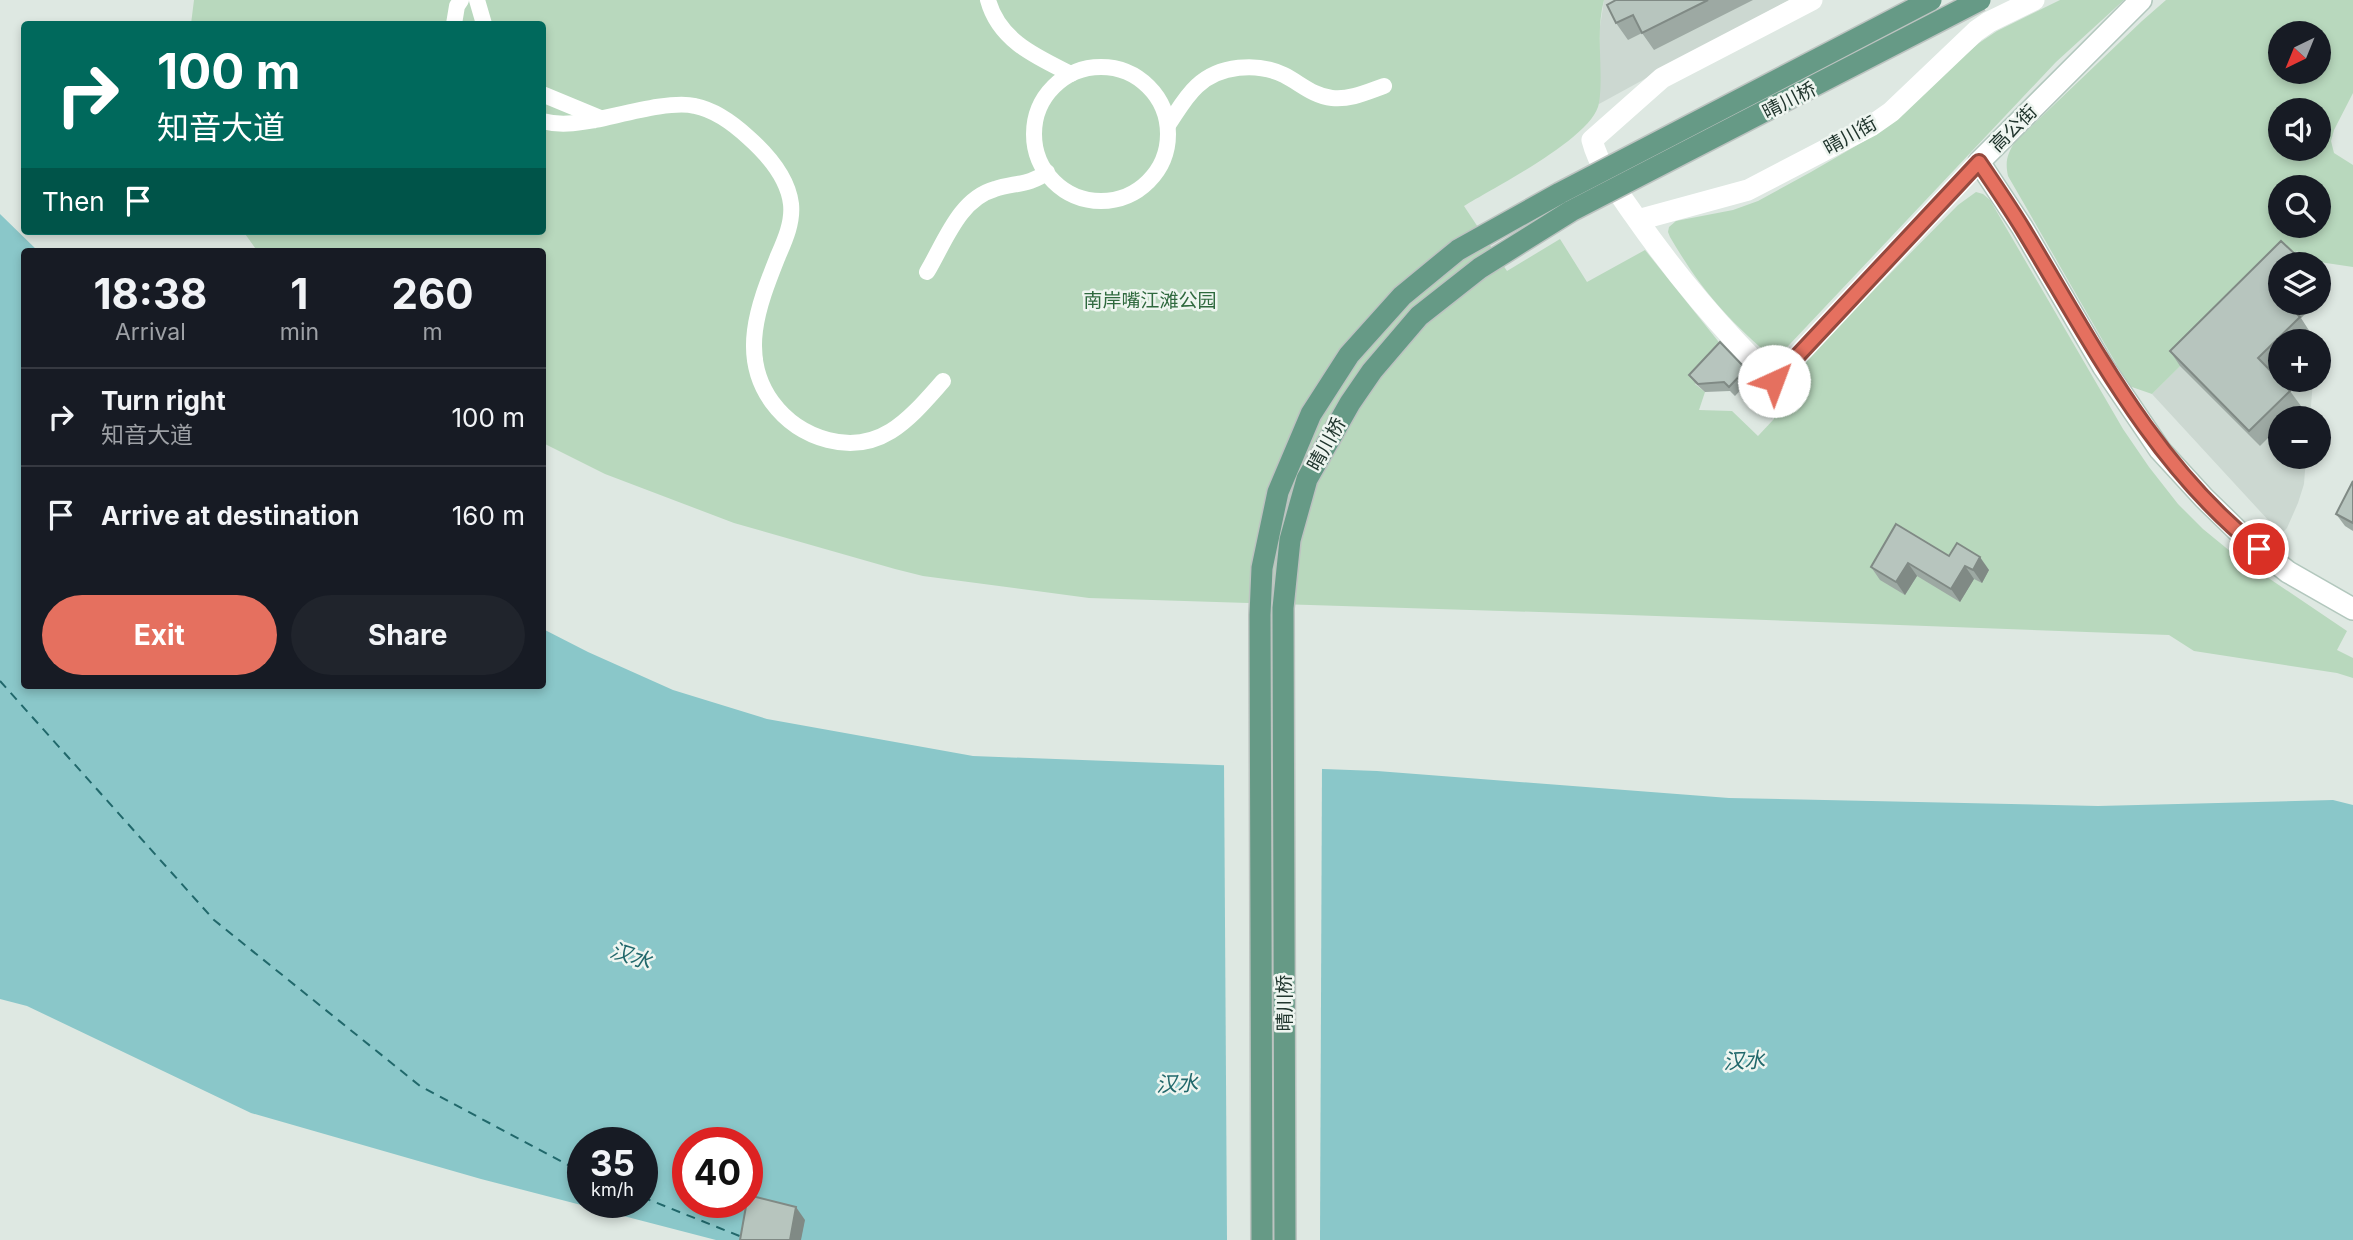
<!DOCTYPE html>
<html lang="en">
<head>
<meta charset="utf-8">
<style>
	body { margin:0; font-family:Inter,"Noto Sans SC",sans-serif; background:#20242c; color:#f1f3f6; height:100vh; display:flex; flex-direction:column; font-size:26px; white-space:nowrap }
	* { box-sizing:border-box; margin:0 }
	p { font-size:23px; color:#9ea1a6 }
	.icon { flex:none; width:38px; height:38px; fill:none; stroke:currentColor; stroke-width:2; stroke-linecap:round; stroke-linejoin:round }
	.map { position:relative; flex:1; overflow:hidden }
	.sheet { position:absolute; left:21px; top:248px; width:525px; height:441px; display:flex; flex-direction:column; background:#171b24; border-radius:7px; box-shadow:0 4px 10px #0003 }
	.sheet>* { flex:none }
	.hud { position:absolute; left:21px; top:21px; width:525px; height:214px; border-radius:7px; box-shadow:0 4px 10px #0003; background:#00695c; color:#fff; overflow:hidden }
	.needle { width:46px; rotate:223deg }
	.controls { position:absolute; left:2268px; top:21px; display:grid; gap:14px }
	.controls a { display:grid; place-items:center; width:63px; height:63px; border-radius:50%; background:#171b24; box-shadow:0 4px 10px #0003; font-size:35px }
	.speed { position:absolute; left:567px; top:1127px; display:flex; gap:14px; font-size:35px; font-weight:700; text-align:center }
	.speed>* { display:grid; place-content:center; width:91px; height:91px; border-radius:50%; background:#171b24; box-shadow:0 4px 10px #0003; line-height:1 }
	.speed small { font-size:18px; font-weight:400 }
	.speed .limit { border:10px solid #d22; background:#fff; color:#111 }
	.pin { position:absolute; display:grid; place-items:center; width:60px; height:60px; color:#fff; margin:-30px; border:4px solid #fff; border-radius:50%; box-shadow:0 2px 7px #0007 }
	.me { position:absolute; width:77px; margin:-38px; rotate:43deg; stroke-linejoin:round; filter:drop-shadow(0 0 5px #0008) }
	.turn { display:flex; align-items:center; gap:24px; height:147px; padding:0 21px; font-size:32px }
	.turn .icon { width:91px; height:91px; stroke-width:2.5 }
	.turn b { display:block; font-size:49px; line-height:60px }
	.then { display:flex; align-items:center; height:66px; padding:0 21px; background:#0003; gap:14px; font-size:26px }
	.eta { display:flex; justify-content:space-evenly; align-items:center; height:119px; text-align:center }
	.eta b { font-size:42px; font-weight:700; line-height:49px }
	.cta { display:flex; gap:14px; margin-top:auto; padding:14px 21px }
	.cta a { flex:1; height:80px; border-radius:42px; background:#e5705f; color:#fff; font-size:28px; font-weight:700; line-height:80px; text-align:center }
	.cta a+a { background:#20242c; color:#f1f3f6 }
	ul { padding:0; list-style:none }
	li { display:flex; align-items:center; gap:21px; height:98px; padding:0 21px; border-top:2px solid #363941 }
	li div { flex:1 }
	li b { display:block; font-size:26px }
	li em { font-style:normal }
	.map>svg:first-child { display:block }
	.built { fill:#ccd8d1 }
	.green { fill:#b8d8bd; fill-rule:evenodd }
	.water { fill:#8ac7c9; fill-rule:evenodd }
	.pier { fill:#dee8e2 }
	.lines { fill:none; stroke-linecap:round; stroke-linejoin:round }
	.ferry { stroke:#21686b; stroke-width:2; stroke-dasharray:9 7; stroke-linecap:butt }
	.secondary-casing { stroke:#b2c7bd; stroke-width:24 }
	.pedestrian { stroke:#fff; stroke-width:16 }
	.tertiary { stroke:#fff; stroke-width:21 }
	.secondary { stroke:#fff; stroke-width:21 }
	.primary-bridge-casing { stroke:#bcc3c0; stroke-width:24; stroke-linecap:butt }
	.primary-bridge { stroke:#669a86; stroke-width:21 }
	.wall { fill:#9da9a3 }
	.shaded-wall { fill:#808a85 }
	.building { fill:#b7c5be; stroke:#808a85; stroke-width:2 }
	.route-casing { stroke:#95493e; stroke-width:18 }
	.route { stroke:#e5705f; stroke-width:12 }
	.labels { text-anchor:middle; stroke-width:5; stroke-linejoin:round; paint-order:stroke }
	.street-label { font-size:19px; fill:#21362e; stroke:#eef5f0 }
	.park-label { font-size:19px; fill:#2f693e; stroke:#eef5f0 }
	.water-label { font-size:21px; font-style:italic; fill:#21686b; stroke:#eef5f0 }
</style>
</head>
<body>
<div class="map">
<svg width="2353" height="1240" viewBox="0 0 2353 1240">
	<rect width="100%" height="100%" fill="#dee8e2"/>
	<g class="built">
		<polygon points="1604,0 1789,0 1599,104 1600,27"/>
		<polygon points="2280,267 2280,303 2306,308 2309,311 2299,320 2310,332 2301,341 2280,341 2280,380 2313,381 2310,418 2280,418 2280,457 2306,457 2304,484 2298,503 2287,528 2281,534 2152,394"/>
	</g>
	<g class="green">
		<path d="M 194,0 L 1604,0 C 1595,33 1604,71 1599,103 C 1594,137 1495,187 1464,206 L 1507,271 L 1560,239 L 1587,282 L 1645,250 L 1726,351 L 1695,384 L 1705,392 L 1699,410 L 1732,411 L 1758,436 L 1774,419 L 1772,404 L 1781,384 L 1958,205 L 1976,192 L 1983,194 L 1990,200 L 2123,429 L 2149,467 L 2178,504 L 2203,529 L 2236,556 L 2347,631 L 2337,650 L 2353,658 L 2353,678 L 2337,673 L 2194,651 L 2169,635 L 1601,614 L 1089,598 L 923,576 L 895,569 L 734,523 L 605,474 L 543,443 L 542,252 L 258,252 L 243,231 L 542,231 L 542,24 L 191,24 Z"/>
		<path d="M 2060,0 L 2124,0 L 2056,62 L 1775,360 C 1728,320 1701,290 1670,237 L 1668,232 L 1669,227 L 1676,221 L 1733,210 L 1758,201 L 1811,172 L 1866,140 L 1979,43 L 1997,31 Z"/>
		<path d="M 2166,0 L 2353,0 L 2353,93 L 2334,130 L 2331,141 L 2334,153 L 2353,165 L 2353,267 L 2306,260 L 2297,251 L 2283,264 L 2280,264 L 2280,267 L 2152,394 L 2129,386 L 2008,176 C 2005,162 2007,154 2015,142 L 2142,21 ZM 2280,33 L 2319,33 L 2319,72 L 2280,72 ZM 2280,110 L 2319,110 L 2319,149 L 2280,149 ZM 2280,187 L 2319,187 L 2319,226 L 2280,226 Z"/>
	</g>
	<path class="water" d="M 0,214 L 39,252 L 24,252 L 24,686 L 542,686 L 543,629 L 588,652 L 673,690 L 767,719 L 973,756 L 1377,771 L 1729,798 L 2098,806 L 2333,800 L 2353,805 L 2353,1240 L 716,1240 L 481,1179 L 251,1113 L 27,1006 L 0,999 ZM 583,1143 L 642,1143 L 642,1202 L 583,1202 ZM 688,1143 L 747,1143 L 747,1202 L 688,1202 Z"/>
	<polygon class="pier" points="1224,762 1322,765 1320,1240 1227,1240"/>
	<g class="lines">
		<g class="ferry">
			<polyline points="0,681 214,920 420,1086 583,1173"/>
			<polyline points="642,1197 742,1237"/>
		</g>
		<defs>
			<polyline id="secondary" points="2141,0 1979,162 2022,227 2103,366 2160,450 2204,498 2244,537 2288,572 2353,609"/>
		</defs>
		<use href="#secondary" class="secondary-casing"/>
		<g class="pedestrian">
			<polyline points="477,0 484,24"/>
			<path d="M 988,0 C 999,41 1037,57 1071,74"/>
			<polyline points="454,24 457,6 461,0"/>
			<circle cx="1101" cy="134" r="67"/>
			<polyline points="542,94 600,118"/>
			<path d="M 542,121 C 561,126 577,123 595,120 C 621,115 671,100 695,106 C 715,110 734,124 749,138 C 768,155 788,179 791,204 C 793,222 785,240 778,256 C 759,304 738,355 772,402 C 786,421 805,434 828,440 C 882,454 911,417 943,381"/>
			<path d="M 1168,125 C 1177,112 1185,97 1197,86 C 1219,65 1257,62 1284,75 C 1300,83 1313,96 1332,98 C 1350,100 1367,92 1384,86"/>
			<path d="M 927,272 C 945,242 959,199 995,189 C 1013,183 1031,185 1047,172"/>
		</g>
		<g class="tertiary">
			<path d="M 1812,0 L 1662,78 L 1592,140 C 1599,167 1618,192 1634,215 C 1678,278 1720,327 1774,381 L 1979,162"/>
			<polyline points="1638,220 1748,190 1871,126 1891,112 1976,31 1989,22 2034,0"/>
		</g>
		<use href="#secondary" class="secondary"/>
		<defs>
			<g id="primary-bridge">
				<polyline points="1262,1240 1260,615 1262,568 1278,492 1311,414 1349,355 1402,296 1458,250 1560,193 1931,0"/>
				<polyline points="1285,1240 1283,608 1290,540 1307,479 1350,403 1372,371 1419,316 1480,268 1571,211 1980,0"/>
			</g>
		</defs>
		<use href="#primary-bridge" class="primary-bridge-casing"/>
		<use href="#primary-bridge" class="primary-bridge"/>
	</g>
	<g class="wall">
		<polygon points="1616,0 1753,0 1654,50 1642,33 1628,40 1616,23"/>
		<polygon points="2281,241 2297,256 2303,264 2280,264 2280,303 2309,303 2308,311 2301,318 2310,332 2301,341 2280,341 2280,362 2271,371 2290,391 2301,406 2288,418 2280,418 2280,426 2260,446 2180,366 2170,351"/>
		<polygon points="1746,369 1752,378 1735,396 1730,391 1705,392 1695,383 1689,375"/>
		<polygon points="2353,481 2353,531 2345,526 2336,514"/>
		<polygon points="1949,556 1989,570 1982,583 1974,579 1960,602 1917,576 1905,595 1880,580 1871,567"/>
	</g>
	<g class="shaded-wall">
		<polygon points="2302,303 2309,303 2308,311"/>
		<polygon points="1980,557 1989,570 1982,583 1973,570"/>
		<polygon points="1908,563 1917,576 1905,595 1896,582"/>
		<polygon points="1965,566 1974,579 1960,602 1951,589"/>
		<polygon points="796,1207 805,1220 801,1240 790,1240"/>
	</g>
	<g class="building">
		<polygon points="1616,0 1708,0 1642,33 1633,15 1616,23 1607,5"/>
		<polygon points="2281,241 2297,256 2289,264 2280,264 2280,303 2291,303 2288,305 2300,317 2258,358 2290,391 2249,431 2170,351"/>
		<polygon points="1720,342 1746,369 1729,387 1724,382 1698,384 1689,375"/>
		<polygon points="2353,481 2353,523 2336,514"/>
		<polygon points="1896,524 1949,556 1957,543 1980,557 1973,570 1965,566 1951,589 1908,563 1896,582 1871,567"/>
		<polygon points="748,1195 796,1207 790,1240 740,1240"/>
	</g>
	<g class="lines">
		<defs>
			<path id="route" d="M 1774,381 L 1979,162 C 1994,184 2009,206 2023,229 C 2092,343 2152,464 2259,549"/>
		</defs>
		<use href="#route" class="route-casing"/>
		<use href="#route" class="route"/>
	</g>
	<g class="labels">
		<g class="street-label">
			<text transform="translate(1789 100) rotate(-27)" y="7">晴川桥</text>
			<text transform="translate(2013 128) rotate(-45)" y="7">高公街</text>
			<text transform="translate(1850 135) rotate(-29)" y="7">晴川街</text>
			<text transform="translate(1326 444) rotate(-61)" y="7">晴川桥</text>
			<text transform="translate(1284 1003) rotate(-90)" y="7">晴川桥</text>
		</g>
		<g class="park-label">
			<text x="1150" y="307">南岸嘴江滩公园</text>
		</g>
		<g class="water-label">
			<text transform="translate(631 956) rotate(18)" y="7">汉水</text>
			<text transform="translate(1744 1061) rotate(-3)" y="7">汉水</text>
			<text transform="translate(1177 1084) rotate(-2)" y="7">汉水</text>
		</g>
	</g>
</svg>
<div class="controls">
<a><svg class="needle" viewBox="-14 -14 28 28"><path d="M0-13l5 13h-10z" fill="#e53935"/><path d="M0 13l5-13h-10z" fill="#9ea1a6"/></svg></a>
<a><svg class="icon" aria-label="sound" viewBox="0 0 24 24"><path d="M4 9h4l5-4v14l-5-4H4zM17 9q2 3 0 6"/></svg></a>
<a><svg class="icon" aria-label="search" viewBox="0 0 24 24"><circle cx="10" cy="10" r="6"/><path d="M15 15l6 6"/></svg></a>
<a><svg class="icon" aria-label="layers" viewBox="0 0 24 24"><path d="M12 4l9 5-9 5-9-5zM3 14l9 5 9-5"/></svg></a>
<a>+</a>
<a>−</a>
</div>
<div class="speed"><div>35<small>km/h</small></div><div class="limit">40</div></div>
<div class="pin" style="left:2259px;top:549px;background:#d93025"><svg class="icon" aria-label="arrive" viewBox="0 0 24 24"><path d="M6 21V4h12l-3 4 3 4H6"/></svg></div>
<svg class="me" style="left:1774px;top:381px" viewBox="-20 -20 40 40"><circle r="19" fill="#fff"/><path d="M0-13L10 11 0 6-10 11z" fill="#e5705f"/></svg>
<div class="hud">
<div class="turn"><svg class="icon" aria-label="right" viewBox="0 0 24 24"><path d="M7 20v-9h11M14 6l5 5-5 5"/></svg><div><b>100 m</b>知音大道</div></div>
<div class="then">Then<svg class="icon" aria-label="arrive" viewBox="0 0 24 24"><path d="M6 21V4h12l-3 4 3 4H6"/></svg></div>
</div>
<section class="sheet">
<div class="eta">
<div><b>18:38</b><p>Arrival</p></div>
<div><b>1</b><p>min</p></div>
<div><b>260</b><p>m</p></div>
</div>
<ul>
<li><svg class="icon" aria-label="right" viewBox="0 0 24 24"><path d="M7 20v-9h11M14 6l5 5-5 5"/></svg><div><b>Turn right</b><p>知音大道</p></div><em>100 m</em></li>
<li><svg class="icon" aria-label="arrive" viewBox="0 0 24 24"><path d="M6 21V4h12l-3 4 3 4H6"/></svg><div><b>Arrive at destination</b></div><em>160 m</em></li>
</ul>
<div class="cta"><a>Exit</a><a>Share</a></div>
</section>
</div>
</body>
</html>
